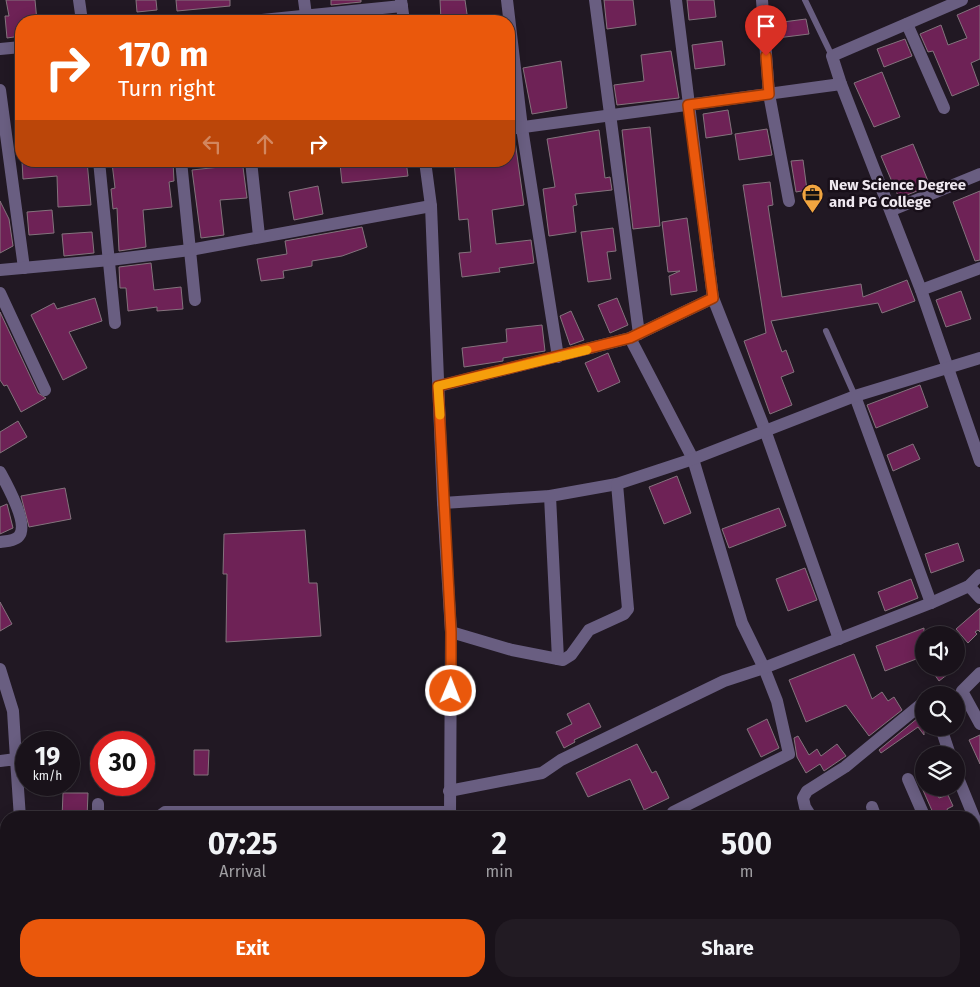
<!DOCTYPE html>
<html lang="en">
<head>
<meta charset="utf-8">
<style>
	body { margin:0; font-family:"Fira Sans",sans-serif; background:#221b23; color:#f1f3f6; height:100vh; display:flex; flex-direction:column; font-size:19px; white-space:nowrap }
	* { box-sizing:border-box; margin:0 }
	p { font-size:16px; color:#9f9ea2 }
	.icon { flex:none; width:28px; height:28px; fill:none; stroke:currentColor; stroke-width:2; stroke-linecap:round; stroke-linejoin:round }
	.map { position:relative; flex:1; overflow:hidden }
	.panel { position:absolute; left:0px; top:811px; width:980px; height:176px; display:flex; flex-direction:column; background:#19121a; border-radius:20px 20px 0 0; box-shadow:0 2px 12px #0003,0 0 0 1px #373239 }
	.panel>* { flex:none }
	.hud { position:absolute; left:15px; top:15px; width:500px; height:152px; border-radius:20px; box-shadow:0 2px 12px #0003,0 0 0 1px #373239; background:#ea580c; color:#fff; overflow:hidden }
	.fabs { position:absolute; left:915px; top:626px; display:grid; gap:10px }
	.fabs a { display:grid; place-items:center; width:50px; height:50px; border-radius:50%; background:#19121a; box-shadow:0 2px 12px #0003,0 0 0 1px #373239; font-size:25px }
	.speed { position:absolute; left:15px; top:731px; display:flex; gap:10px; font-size:25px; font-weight:700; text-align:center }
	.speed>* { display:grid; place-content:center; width:65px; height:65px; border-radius:50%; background:#19121a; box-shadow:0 2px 12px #0003,0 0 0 1px #373239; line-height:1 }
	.speed small { font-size:12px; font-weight:400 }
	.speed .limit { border:8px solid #d22; background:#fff; color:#111 }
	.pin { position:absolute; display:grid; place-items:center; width:42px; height:42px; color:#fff; margin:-51px -21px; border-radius:50% 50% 50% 0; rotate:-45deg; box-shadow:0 0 5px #0007 }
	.pin .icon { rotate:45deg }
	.me { position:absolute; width:55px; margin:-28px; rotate:1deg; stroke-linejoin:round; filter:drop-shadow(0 0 4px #0008) }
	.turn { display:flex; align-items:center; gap:18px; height:105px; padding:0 20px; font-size:22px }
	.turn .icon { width:65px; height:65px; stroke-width:2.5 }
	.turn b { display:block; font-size:35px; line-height:42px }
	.lanes { display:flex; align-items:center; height:48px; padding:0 20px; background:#0003; justify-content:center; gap:25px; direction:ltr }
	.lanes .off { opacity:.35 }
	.eta { display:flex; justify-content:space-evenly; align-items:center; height:85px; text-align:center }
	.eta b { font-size:30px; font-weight:700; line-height:35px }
	.primary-button { display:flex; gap:10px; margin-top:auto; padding:10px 20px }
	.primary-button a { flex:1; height:58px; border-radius:20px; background:#ea580c; color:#fff; font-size:20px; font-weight:700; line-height:58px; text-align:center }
	.primary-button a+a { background:#221b23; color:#f1f3f6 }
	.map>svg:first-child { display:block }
	.building { fill:#6e2256; stroke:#84737d }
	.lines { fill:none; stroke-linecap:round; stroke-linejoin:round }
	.lane { stroke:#695e81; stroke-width:6 }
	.street { stroke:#695e81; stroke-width:12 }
	.route-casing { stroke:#983908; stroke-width:12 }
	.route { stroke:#ea580c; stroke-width:9 }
	.slow { stroke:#f59e0b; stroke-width:9 }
	.labels { text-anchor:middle; stroke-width:5; stroke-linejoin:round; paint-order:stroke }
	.poi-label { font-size:15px; font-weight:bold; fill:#efe8f0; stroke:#180f19; text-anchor:start }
</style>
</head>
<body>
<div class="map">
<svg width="980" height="987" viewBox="0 0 980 987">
	<rect width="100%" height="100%" fill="#211823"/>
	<g class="building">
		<polygon points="6,0 35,0 37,21 21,21 21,36 7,38 5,16 9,16"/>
		<polygon points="136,0 156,0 157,10 137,12"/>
		<polygon points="176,0 230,0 230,6 177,11"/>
		<polygon points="331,0 361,0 361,2 331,5"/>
		<polygon points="440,0 465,0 468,21 457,21 456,18 441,20"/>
		<polygon points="604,0 633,0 636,25 607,29"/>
		<polygon points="687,0 714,0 716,17 689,20"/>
		<polygon points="980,5 980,59 971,63 979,85 952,96 933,51 928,52 920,34 941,25 948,45 967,38 957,15"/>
		<polygon points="806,19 809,34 777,38 775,23"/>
		<polygon points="905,39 912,56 884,67 877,49"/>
		<polygon points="722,41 725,65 695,69 692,45"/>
		<polygon points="671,51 679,98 617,105 614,85 644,81 641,55"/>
		<polygon points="561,61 567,108 532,114 523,68"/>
		<polygon points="882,72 900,117 874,127 854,83"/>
		<polygon points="728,110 732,134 706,138 703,114"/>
		<polygon points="650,127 660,226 633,229 622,130"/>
		<polygon points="767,129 772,155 739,160 735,134"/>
		<polygon points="599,130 605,178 610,177 612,190 575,194 577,205 573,206 576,232 549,236 543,189 555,187 547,139"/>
		<polygon points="515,141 524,205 492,210 496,244 531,240 534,263 499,268 500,272 462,277 459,253 471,252 468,219 459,220 454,161 509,161 509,142"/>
		<polygon points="913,144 930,186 899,198 881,156"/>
		<polygon points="803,160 807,190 796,192 791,161"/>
		<polygon points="22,161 87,161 91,205 58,207 57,176 23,179"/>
		<polygon points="127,161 173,161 174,181 169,182 172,207 143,210 146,247 119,251 117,208 113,209 111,189 115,188 112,163"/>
		<polygon points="219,161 240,161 240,167 243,167 247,198 220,200 224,235 201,238 192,170 220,167"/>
		<polygon points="368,161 406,161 408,176 342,183 340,164"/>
		<polygon points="770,182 773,205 768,206 782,297 861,284 863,297 907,280 915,301 882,313 878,303 771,321 782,352 786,350 794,372 781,377 792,405 770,414 744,341 766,333 743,185"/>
		<polygon points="318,186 323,214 294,220 289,192"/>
		<polygon points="980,191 980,260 975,261 953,202"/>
		<polygon points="0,201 9,219 13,246 0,253"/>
		<polygon points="52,210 54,233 29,235 27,212"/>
		<polygon points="687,218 697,291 671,295 669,276 680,271 668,272 662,222"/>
		<polygon points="362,227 367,247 342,256 312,261 312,266 283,271 284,278 261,281 257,259 287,254 285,241"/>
		<polygon points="613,228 616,251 607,252 611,279 588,282 581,232"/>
		<polygon points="92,232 94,253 64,256 62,234"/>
		<polygon points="151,263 154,290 181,287 183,309 157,311 157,307 128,311 126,288 120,288 119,267"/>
		<polygon points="961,291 971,319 946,327 936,300"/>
		<polygon points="95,298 102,321 69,332 87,368 63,380 31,315 54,303 57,309"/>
		<polygon points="617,298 628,325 610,333 598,305"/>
		<polygon points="571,311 584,340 570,345 560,316"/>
		<polygon points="0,312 38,393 46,398 21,412 7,385 4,386 0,380"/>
		<polygon points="542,325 545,351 503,358 503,361 464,367 462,348 507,342 506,329"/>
		<polygon points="608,353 620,382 598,392 585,363"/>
		<polygon points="920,385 928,407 876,428 867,405"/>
		<polygon points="18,421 27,437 0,453 0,432"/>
		<polygon points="913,444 920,459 893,471 887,455"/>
		<polygon points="677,476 691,513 664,524 649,487"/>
		<polygon points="65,488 71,519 29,527 21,496"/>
		<polygon points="7,504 13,528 0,534 0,507"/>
		<polygon points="779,508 786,526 729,548 722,529"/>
		<polygon points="305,530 309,583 317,583 321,636 226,642 227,574 223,574 224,534"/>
		<polygon points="958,543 964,561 931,573 925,554"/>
		<polygon points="805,568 817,600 788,611 776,579"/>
		<polygon points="911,579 918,598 885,611 878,592"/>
		<polygon points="0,602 12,624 0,631"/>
		<polygon points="980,608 980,632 978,630 975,632 977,634 968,643 956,629"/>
		<polygon points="924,628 924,656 885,671 876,646"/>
		<polygon points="854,654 872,699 882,692 888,701 894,697 902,710 869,736 846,705 806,722 789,680"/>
		<polygon points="930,668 943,668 948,674 939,681"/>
		<polygon points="589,703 601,727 574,740 575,742 564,748 556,732 572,724 567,714"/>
		<polygon points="924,713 924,735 918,727 881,753 879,750"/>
		<polygon points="767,719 779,748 761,757 747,729"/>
		<polygon points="980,735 980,764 969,740"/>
		<polygon points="798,736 809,755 817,749 821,756 837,744 846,756 824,771 820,764 806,773 797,757 794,738"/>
		<polygon points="637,744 652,773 656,771 669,798 644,810 630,779 588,797 576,773"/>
		<polygon points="194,750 209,750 208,775 194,775"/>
		<polygon points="922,788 934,788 939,798 948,795 953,806 947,809 951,818 939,818 937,813 934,815"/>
		<polygon points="63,793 88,793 87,818 62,818"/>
	</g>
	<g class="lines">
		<g class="lane">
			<polyline points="805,0 832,56"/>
			<polyline points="826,331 855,396"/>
		</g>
		<g class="street">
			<polyline points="79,0 82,21"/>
			<polyline points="304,0 306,15"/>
			<polyline points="401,0 404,21"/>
			<polyline points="507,0 522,128 558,357"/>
			<polyline points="595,0 639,334"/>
			<polyline points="676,0 713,298 765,430 839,639"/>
			<polyline points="762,0 769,94 789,201"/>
			<polyline points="253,21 402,6"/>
			<polyline points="907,24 944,108"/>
			<polyline points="0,49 21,47"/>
			<polyline points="841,84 832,56 962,0"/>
			<polyline points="0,90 24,268"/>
			<polyline points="509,129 841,84 921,290 980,461"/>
			<polyline points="99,161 115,323"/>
			<polyline points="181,161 195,300"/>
			<polyline points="251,161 259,236"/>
			<polyline points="425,161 431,206 443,503 451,632 450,818"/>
			<polyline points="892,210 980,174"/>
			<polyline points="0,270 110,260 190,250 431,206"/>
			<polyline points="921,290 980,268"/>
			<polyline points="0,293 45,390"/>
			<polyline points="630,338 693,459 742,623 764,668 777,701 789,754 673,812"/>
			<polyline points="439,386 630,338 713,298"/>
			<polyline points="855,396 931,603"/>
			<path d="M 0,472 C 6,483 29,524 19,536 C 15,541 6,541 0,542"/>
			<polyline points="550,496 558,659"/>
			<polyline points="443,503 550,496 617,484 693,459 855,396 980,358"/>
			<polyline points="969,586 980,598"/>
			<polyline points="451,632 512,650 563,660 571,655 589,630 624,614 628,609 617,484"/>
			<polyline points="0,669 13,711 16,759"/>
			<polyline points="980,673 962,691 980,724"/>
			<polyline points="941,728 950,755"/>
			<polyline points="0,761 16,759 20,818"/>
			<polyline points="956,773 980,832"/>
			<polyline points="908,779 925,818"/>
			<polyline points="449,791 542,773 561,760 724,681 764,668 931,603 969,586 980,575"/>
			<polyline points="98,804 98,818"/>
			<polyline points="872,807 876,818"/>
			<polyline points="157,818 165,812 450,812"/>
			<polyline points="812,818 805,807 803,798 807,791 845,767 924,702"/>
			<polyline points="0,853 6,852"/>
			<polyline points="974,939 980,938"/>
			<polyline points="100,981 100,987"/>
			<polyline points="144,981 144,987"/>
			<polyline points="522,981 523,987"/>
			<polyline points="613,981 614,987"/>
			<polyline points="710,981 711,987"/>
			<polyline points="797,981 798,987"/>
			<polyline points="841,981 842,987"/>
			<polyline points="883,981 884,987"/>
			<polyline points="926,981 927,987"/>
			<polyline points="968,981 969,987"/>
			<polyline points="18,987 19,981"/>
			<polyline points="249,987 249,981"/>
			<polyline points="451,987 451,981"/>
			<polyline points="737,987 768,981"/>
		</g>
	</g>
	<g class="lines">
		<defs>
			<polyline id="route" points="451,691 451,632 438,386 630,338 713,298 688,105 769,94 766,56"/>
		</defs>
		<use href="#route" class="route-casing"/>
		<use href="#route" class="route"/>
		<polyline class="slow" points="440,415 438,386 587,350"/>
	</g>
	<defs>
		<symbol id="office-pin" viewBox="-11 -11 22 30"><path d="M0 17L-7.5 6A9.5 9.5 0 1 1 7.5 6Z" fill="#f1a540" stroke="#180f19"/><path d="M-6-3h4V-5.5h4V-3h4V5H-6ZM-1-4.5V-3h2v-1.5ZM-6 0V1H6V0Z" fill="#111"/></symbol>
	</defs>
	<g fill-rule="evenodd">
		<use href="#office-pin" x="800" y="182" width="25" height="34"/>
	</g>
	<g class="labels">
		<g class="poi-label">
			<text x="829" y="190">New Science Degree<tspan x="829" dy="17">and PG College</tspan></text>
		</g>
	</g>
</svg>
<div class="fabs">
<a><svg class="icon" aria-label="sound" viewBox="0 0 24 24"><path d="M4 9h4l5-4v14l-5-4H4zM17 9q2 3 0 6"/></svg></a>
<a><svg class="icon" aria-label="search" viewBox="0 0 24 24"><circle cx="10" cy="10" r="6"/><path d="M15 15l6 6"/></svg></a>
<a><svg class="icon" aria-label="layers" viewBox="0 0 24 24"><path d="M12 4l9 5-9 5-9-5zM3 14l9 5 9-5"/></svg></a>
</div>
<div class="speed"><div>19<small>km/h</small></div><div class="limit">30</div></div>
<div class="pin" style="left:766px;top:56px;background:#d93025"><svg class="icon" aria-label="arrive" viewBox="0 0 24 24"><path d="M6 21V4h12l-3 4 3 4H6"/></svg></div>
<svg class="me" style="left:451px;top:691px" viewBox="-20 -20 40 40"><circle r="17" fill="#ea580c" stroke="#fff" stroke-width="3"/><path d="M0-11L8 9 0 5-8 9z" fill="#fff"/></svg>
<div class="hud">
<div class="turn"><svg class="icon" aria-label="right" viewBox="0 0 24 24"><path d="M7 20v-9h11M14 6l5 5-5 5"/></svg><div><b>170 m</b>Turn right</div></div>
<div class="lanes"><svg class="icon off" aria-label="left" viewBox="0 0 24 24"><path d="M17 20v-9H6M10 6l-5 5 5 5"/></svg><svg class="icon off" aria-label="ahead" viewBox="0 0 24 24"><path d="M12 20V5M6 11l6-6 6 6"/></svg><svg class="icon" aria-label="right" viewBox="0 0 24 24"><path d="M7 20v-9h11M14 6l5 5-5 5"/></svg></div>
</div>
<section class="panel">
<div class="eta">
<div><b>07:25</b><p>Arrival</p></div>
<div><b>2</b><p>min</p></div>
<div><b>500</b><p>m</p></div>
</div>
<div class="primary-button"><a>Exit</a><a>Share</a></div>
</section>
</div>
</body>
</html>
